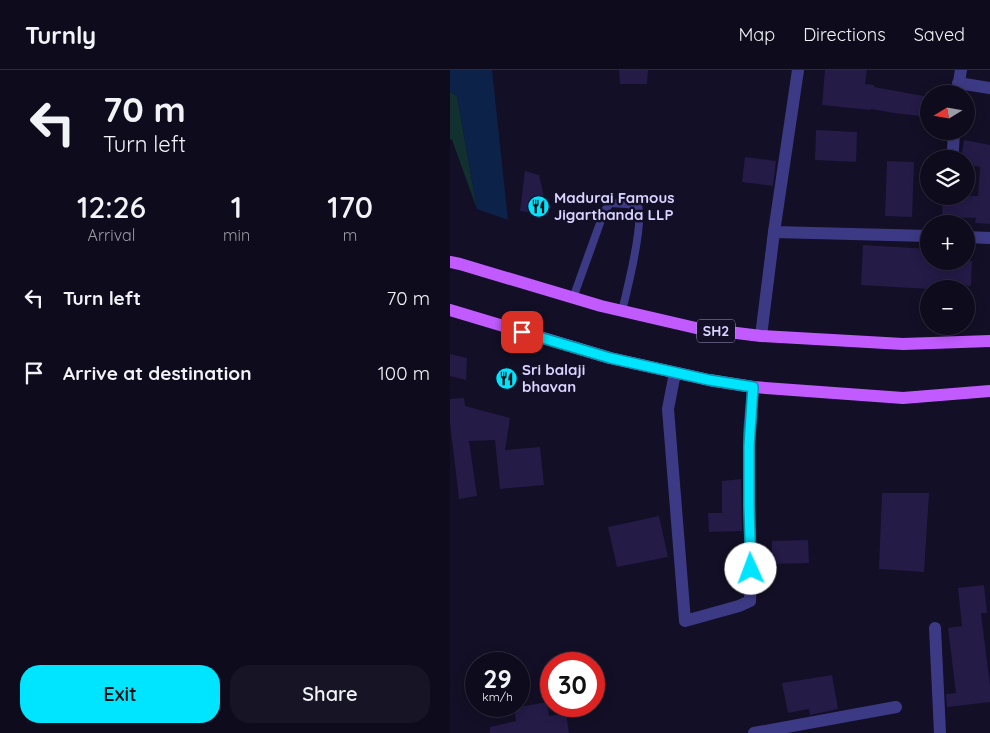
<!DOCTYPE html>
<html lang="en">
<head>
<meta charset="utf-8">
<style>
	body { margin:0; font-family:Quicksand,sans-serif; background:#171425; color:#f1f3f6; height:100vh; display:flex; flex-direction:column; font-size:19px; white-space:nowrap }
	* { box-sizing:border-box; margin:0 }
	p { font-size:16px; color:#9b9ba3 }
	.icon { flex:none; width:28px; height:28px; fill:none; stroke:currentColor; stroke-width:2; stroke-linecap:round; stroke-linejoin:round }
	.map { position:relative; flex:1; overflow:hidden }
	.drawer { display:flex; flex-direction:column; background:#0e0b1c; width:450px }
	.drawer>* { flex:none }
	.top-card { background:#0e0b1c; color:#f1f3f6; overflow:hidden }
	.needle { width:32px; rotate:259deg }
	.fabs { position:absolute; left:470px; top:15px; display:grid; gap:10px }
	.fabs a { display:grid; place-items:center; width:55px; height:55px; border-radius:50%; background:#0e0b1c; box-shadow:0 2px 12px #0003,0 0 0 1px #2e2b3b; font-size:25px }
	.speed { position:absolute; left:15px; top:582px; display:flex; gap:10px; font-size:25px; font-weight:700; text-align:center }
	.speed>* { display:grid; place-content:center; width:65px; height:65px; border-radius:50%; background:#0e0b1c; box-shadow:0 2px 12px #0003,0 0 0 1px #2e2b3b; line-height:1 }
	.speed small { font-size:12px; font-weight:400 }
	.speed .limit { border:8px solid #d22; background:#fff; color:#111 }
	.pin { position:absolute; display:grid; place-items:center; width:42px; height:42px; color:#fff; margin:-21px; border-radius:10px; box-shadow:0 2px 8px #0006 }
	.me { position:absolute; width:55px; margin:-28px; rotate:358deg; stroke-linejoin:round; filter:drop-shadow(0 0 4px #0008) }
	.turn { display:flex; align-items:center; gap:18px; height:105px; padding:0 20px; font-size:22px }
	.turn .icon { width:65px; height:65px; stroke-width:2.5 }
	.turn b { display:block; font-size:35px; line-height:42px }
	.eta { display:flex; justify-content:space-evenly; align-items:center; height:85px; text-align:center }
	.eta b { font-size:30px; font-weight:600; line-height:35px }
	.cta { display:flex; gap:10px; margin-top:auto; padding:10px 20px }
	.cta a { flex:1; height:58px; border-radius:20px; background:#00e5ff; color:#111; font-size:20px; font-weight:600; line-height:58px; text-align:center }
	.cta a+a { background:#171425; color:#f1f3f6 }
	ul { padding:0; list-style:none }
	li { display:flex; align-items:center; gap:15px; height:75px; padding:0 20px }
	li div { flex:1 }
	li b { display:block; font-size:19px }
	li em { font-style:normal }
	header { display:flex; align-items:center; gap:30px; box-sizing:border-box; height:70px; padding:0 25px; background:#0e0b1c; border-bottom:1px solid #2e2b3b }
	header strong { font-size:24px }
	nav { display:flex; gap:28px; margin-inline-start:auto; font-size:18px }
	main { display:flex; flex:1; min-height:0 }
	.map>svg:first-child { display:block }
	.green { fill:#12302f }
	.water { fill:#0c2248 }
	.building { fill:#241b47 }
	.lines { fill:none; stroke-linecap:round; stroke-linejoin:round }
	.service { stroke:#3d3a85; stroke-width:8 }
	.minor { stroke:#3d3a85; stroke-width:12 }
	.primary { stroke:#c25bff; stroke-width:12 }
	.route-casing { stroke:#0095a6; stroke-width:12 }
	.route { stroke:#00e5ff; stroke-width:9 }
	.labels { text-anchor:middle; stroke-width:5; stroke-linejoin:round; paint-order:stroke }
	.shield { fill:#130f26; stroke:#9e99be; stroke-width:1 }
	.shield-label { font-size:14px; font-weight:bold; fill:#d9d4ff }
	.poi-label { font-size:15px; font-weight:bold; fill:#d9d4ff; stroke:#130f26; text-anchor:start }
</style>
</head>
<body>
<header>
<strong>Turnly</strong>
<nav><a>Map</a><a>Directions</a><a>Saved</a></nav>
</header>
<main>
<section class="drawer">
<div class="top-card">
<div class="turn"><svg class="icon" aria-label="left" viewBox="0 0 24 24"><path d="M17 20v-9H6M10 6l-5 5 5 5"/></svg><div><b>70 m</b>Turn left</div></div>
</div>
<div class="eta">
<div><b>12:26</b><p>Arrival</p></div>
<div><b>1</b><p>min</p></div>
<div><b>170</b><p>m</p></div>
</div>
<ul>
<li><svg class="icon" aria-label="left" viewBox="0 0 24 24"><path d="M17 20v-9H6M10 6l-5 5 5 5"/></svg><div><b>Turn left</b></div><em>70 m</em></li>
<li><svg class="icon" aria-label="arrive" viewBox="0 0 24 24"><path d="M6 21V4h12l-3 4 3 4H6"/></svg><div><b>Arrive at destination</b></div><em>100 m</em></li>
</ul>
<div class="cta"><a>Exit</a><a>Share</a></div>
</section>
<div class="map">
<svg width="540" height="663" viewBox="0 0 540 663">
	<rect width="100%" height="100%" fill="#130f26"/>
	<polygon class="green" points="0,22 7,26 27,139 2,70 0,69"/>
	<polygon class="water" points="0,0 42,0 58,150 27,139 7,26 0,22"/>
	<g class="building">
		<polygon points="169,0 198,0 197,14 170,14"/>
		<polygon points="375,0 417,0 415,14 424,15 424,17 479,27 479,47 444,43 421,39 421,40 372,35"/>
		<polygon points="366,60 407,62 406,92 365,90"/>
		<polygon points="514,70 540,75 540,154 525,153 526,148 492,147 493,126 528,126 530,97 516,94 516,89 511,89"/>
		<polygon points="295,87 326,91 323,116 292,112"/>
		<polygon points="437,91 464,92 462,147 435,146"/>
		<polygon points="75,101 89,105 98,145 70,141"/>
		<polygon points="413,175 479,179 479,191 522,191 521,216 496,214 496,219 479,219 411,215"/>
		<polygon points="0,284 17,288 16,310 0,306"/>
		<polygon points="14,328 15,336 60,348 55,380 90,377 94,415 50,419 45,370 19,371 27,426 9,429 0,353 0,329"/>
		<polygon points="291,409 292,461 259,462 258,443 272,443 272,411"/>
		<polygon points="432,423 479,423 474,502 429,499"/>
		<polygon points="209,446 218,487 167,497 158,457"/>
		<polygon points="358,470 359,493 322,494 322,471"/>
		<polygon points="534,515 537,543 531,543 540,616 540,632 497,637 496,624 506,623 498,558 512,556 508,518"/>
		<polygon points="382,605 388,639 360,645 359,639 338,643 332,613"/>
		<polygon points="97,632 99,646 116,643 119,663 40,663 40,657 66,651 64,638"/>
	</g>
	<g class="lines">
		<path class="service" d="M 123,228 L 154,142 L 160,133 L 177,134 L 188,136 C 194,153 177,221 172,241"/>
		<g class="minor">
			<polyline points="348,0 324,162 479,166"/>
			<polyline points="508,13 540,18"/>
			<polyline points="507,24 511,0"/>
			<polyline points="503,80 504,61"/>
			<polyline points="516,167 540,168"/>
			<polyline points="311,266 324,162"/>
			<polyline points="225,303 218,339 235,551 289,536 300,531 301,499 299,436 299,363 303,317"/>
			<polyline points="485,558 490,663"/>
			<polyline points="304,663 446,637"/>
		</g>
		<g class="primary">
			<polyline points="0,192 10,194 151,236 246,258 311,266 453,274 540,271"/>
			<polyline points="0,240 160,288 259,310 303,317 453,328 540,321"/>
		</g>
	</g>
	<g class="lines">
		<defs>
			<polyline id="route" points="72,262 160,288 259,310 303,317 299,376 299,436 301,499"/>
		</defs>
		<use href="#route" class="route-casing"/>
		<use href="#route" class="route"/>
	</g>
	<defs>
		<symbol id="restaurant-disc" viewBox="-11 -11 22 22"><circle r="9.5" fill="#00e5ff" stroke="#130f26"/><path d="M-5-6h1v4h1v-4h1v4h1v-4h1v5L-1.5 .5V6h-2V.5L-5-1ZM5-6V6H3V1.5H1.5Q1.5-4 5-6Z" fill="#111"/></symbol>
	</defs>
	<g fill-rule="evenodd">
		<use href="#restaurant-disc" x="76" y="124" width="25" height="25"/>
		<use href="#restaurant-disc" x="44" y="296" width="25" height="25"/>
	</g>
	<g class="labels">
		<rect class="shield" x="247" y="249.5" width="38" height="23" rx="4"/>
		<g class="shield-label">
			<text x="266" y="266">SH2</text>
		</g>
		<g class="poi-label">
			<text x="104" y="133">Madurai Famous<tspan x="104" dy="17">Jigarthanda LLP</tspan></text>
			<text x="72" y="305">Sri balaji<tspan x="72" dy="17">bhavan</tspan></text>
		</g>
	</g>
</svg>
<div class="fabs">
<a><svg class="needle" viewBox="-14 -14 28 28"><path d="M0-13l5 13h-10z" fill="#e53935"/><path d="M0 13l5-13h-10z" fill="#9b9ba3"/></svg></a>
<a><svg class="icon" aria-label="layers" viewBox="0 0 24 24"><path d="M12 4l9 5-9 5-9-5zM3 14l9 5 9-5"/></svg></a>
<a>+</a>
<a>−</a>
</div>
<div class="speed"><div>29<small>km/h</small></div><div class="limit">30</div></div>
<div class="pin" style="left:72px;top:262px;background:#d93025"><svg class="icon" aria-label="arrive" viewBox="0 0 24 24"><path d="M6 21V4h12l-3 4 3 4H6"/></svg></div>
<svg class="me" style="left:301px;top:499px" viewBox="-20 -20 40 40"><circle r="19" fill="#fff"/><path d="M0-13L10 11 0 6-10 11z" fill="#00e5ff"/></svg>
</div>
</main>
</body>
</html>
